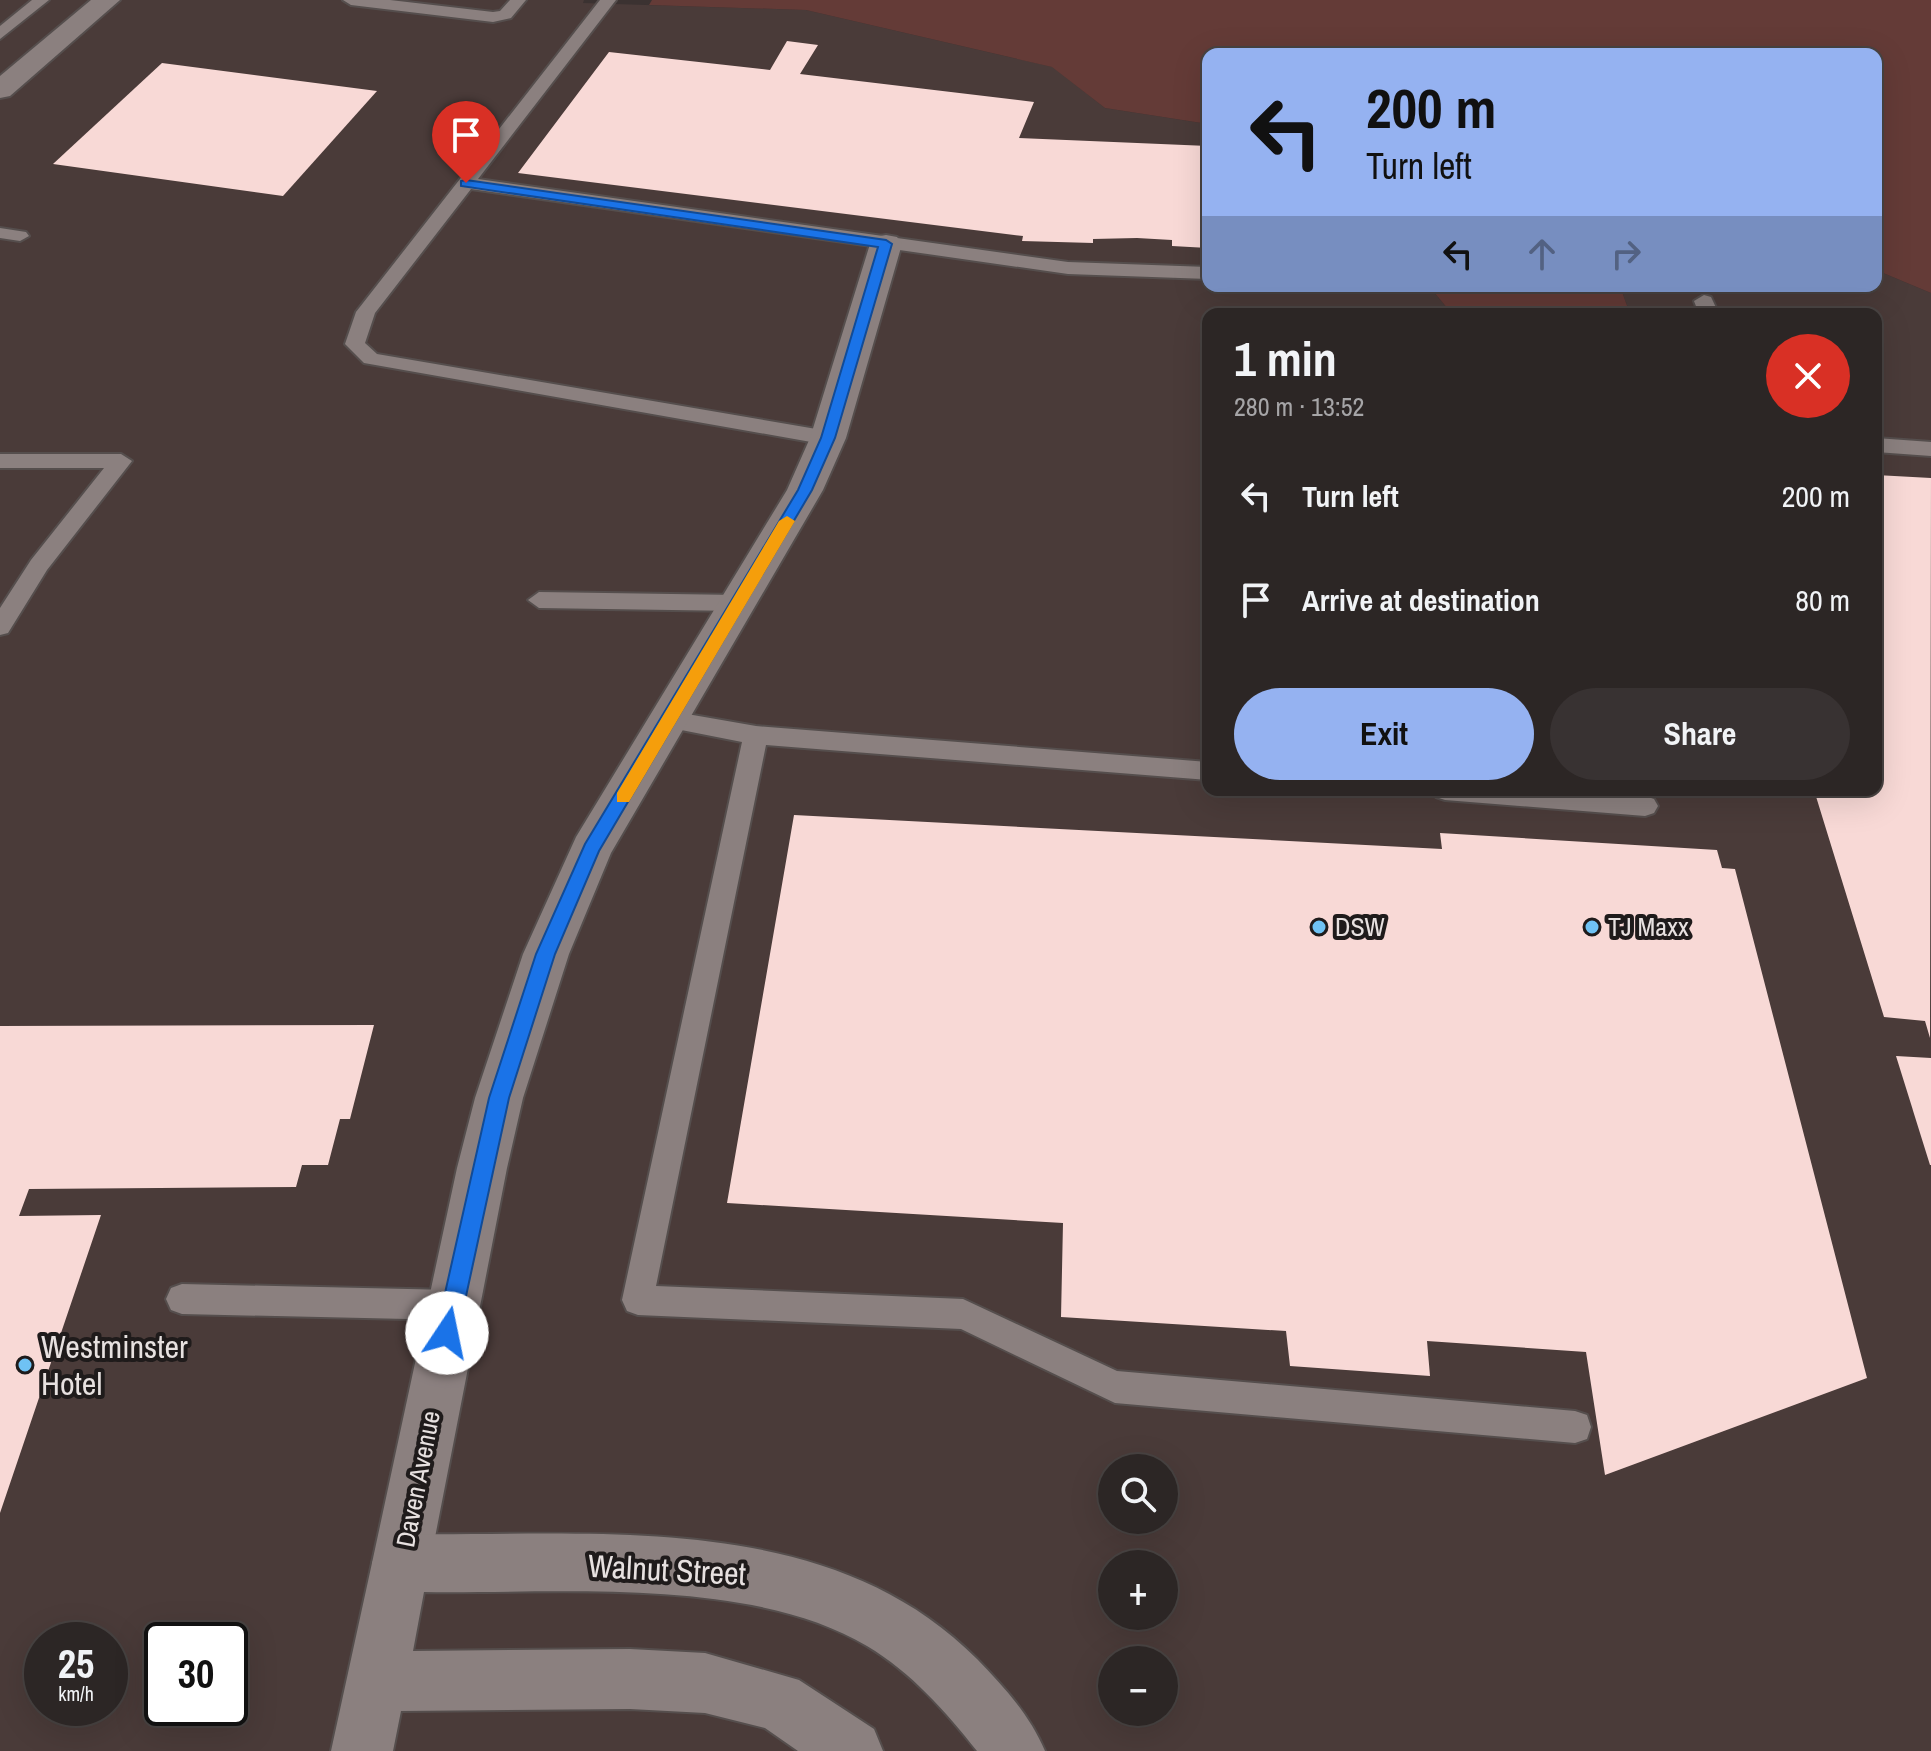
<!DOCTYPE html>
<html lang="en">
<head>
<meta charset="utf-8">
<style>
	body { margin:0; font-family:"Archivo Narrow",sans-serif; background:#383232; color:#f1f3f6; height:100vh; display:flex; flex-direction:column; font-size:30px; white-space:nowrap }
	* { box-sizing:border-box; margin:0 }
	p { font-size:26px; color:#a6a5a7 }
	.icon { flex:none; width:44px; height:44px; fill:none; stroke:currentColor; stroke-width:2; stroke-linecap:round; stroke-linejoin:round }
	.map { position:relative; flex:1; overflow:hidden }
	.panel { position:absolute; left:1202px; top:308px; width:680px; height:488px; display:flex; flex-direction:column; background:#2c2625; border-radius:16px; box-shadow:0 8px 32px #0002,0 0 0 2px #484342 }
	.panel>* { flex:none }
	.guide { position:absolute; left:1202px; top:48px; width:680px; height:244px; border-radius:16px; box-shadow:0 8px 32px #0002,0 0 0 2px #484342; background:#95b2f1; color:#111; overflow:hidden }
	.controls { position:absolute; left:1098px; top:1454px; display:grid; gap:16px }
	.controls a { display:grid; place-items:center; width:80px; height:80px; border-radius:50%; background:#2c2625; box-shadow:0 8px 32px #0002,0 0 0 2px #484342; font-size:40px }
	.speed { position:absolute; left:24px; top:1622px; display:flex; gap:16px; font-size:40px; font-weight:700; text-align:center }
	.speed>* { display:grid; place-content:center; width:104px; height:104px; border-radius:50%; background:#2c2625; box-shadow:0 8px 32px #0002,0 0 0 2px #484342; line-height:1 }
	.speed small { font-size:20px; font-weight:400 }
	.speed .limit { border:4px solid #111; border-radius:12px; background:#fff; color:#111 }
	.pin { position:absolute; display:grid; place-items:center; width:68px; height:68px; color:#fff; margin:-82px -34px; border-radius:50% 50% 50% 0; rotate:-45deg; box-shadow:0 0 8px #0007 }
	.pin .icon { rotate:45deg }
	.me { position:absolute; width:88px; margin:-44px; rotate:11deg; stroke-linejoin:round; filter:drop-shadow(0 0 6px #0008) }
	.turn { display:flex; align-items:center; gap:28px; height:168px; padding:0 32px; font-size:36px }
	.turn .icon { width:104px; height:104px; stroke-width:2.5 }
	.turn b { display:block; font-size:56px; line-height:68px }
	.lanes { display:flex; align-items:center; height:76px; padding:0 32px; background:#0003; justify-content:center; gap:40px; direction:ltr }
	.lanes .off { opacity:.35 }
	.round { display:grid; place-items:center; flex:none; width:84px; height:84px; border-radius:42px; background:#383232 }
	.head { display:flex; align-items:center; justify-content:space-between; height:136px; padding:0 32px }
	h1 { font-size:48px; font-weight:700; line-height:60px }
	.button { display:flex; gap:16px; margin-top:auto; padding:16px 32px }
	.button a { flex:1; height:92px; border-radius:48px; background:#95b2f1; color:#111; font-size:32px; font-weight:700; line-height:92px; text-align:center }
	.button a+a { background:#383232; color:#f1f3f6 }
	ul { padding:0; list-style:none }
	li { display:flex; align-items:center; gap:24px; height:104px; padding:0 32px }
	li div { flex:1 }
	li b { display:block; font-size:30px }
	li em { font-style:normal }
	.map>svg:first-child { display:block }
	.built { fill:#4a3b39; fill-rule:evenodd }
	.green { fill:#643b37 }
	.building { fill:#f8d9d6 }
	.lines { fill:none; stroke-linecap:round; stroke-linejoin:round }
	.lane-casing { stroke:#554e4d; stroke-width:4 }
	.street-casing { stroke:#554e4d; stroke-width:4 }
	.secondary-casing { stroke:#554e4d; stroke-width:4 }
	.lane { fill:#8b807f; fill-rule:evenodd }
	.street { fill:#8b807f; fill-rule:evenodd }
	.secondary { fill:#8b807f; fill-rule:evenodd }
	.route { fill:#1a73e8; stroke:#114b97; stroke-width:2 }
	.slow { fill:#f59e0b }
	.poi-dot { fill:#6fc2f4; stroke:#1f1b1b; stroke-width:3 }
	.labels { text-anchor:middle; stroke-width:8; stroke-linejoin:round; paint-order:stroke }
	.poi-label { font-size:26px; fill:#e7e1e0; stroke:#1f1b1b; text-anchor:start }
	.street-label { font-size:26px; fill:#e7e1e0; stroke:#1f1b1b }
	.near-poi-label { font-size:32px; fill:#e7e1e0; stroke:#1f1b1b; text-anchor:start }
	.near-street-label { font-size:32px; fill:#e7e1e0; stroke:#1f1b1b }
</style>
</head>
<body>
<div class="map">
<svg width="1931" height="1751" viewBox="0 0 1931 1751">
	<rect width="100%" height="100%" fill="#3b3231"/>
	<path class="built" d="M 0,0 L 584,0 L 583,3 L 806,10 L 1053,67 L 1105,108 L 1208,124 L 1208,286 L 1429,286 L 1452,314 L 1208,314 L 1208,790 L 1876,790 L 1876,314 L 1630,314 L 1620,286 L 1876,286 L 1876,270 L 1931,293 L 1931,1751 L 0,1751 ZM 1112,1468 L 1164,1468 L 1164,1520 L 1112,1520 ZM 1112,1564 L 1164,1564 L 1164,1616 L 1112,1616 ZM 42,1640 L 110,1640 L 110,1708 L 42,1708 ZM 162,1640 L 230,1640 L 230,1708 L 162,1708 ZM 1112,1660 L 1164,1660 L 1164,1712 L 1112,1712 Z"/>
	<g class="green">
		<polygon points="652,0 1931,0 1931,293 1876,270 1876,54 1208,54 1208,124 1105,108 1052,67 806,10 649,5"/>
		<polygon points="1429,286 1620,286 1630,314 1452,314"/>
	</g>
	<g class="building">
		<polygon points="787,41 818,45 800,74 1034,102 1019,138 1208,146 1208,248 1172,246 1172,240 1137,238 1093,239 1093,243 1022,241 1023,236 518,173 609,52 770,70"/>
		<polygon points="162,63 377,91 283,196 53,164"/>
		<polygon points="1876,475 1931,478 1930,1038 1925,1021 1884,1017 1814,790 1876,790"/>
		<polygon points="794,815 1442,849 1440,833 1717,850 1722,868 1735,869 1867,1378 1605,1475 1586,1352 1427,1341 1430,1376 1290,1366 1286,1331 1061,1317 1063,1223 727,1203"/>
		<polygon points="374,1025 350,1119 340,1119 328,1165 302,1165 296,1187 29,1189 19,1216 101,1215 0,1513 0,1026"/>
		<polygon points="1896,1056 1931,1058 1931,1165 1930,1165"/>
	</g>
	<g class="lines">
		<defs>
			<g id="lane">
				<polygon points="32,0 49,0 0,39 0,26"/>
				<polygon points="343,0 390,0 493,12 500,11 510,0 526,0 511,18 493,22 351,5"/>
				<polygon points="600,0 616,0 478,179 1068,262 1208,267 1208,279 1068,274 471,189 375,313 365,343 377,354 828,431 838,438 828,445 364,363 345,344 356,312"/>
				<polygon points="0,228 26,232 29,236 20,241 0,238"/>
				<polygon points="1704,295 1711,297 1719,314 1699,314 1694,301"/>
				<polygon points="1876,438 1931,442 1931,456 1876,452"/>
				<polygon points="0,454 121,454 132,461 47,570 8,633 0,635 0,608 31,560 104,468 0,468"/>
				<polygon points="539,592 738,595 749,603 738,611 539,608 528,600"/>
				<polygon points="670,711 756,726 1208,762 1208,780 766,745 656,1286 963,1299 1117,1371 1575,1411 1587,1415 1591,1427 1587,1439 1575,1443 1115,1403 961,1329 638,1315 627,1311 622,1300 742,742 661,726 658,720 661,714"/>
				<polygon points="1433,790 1566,790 1645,796 1654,799 1658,806 1654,813 1645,816 1445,800 1436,797"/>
				<polygon points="182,1284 452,1290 463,1294 468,1305 463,1316 452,1320 182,1314 171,1310 166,1299 171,1288"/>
			</g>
			<g id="street">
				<polygon points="91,0 120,0 10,96 0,98 0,76"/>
				<polygon points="886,235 897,237 902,244 846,438 823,490 611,853 569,954 523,1098 507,1168 430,1563 422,1584 401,1592 380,1584 372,1563 457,1168 475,1098 523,954 576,837 787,490 810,438 870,244 875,237"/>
			</g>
			<path id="secondary" d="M 401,1534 C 595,1537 827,1508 977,1659 C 1004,1687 1030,1715 1045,1751 L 977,1751 C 946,1712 911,1672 867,1646 C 750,1576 558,1594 424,1592 L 413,1651 L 630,1649 L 705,1653 L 799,1680 L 874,1729 L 883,1751 L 798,1751 L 765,1728 L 705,1713 L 630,1709 L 401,1711 L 393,1751 L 331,1751 L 372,1563 L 380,1542 Z"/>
		</defs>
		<use href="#lane" class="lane-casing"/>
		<use href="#street" class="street-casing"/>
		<use href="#secondary" class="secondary-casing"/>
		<use href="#lane" class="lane"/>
		<use href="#street" class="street"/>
		<use href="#secondary" class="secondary"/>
	</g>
	<polygon class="route" points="466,180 886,240 892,244 835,438 812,490 599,851 555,954 509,1098 458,1333 455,1341 447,1344 439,1341 436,1333 489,1098 536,954 585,844 798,490 821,438 878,247 461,186 461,181"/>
	<polygon class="slow" points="787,516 795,521 629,802 617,802 617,793 779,521"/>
	<g class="poi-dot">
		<circle cx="1319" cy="927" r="8"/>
		<circle cx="1592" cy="927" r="8"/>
		<circle cx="25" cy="1365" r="8"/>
	</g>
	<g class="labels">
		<g class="poi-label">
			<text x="1335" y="936">DSW</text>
			<text x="1608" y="936">TJ Maxx</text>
		</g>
		<g class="street-label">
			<text transform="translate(418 1479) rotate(-79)" y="9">Daven Avenue</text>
		</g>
		<g class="near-poi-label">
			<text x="41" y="1358">Westminster<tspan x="41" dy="37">Hotel</tspan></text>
		</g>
		<g class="near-street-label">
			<text transform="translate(667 1570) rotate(3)" y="11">Walnut Street</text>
		</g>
	</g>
</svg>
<div class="controls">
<a><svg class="icon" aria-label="search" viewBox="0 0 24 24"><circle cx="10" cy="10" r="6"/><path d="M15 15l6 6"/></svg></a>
<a>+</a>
<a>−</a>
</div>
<div class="speed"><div>25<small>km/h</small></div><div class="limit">30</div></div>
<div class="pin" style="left:466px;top:183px;background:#d93025"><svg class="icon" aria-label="arrive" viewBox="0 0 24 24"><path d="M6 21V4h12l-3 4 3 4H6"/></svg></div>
<svg class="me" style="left:447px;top:1333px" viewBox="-20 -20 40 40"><circle r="19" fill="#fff"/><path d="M0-13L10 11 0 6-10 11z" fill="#1a73e8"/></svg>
<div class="guide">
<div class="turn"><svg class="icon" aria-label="left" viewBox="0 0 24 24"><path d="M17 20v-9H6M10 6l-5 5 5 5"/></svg><div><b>200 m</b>Turn left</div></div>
<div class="lanes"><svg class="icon" aria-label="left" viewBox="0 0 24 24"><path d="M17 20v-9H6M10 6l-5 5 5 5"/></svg><svg class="icon off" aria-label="ahead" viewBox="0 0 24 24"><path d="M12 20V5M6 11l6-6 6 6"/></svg><svg class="icon off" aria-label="right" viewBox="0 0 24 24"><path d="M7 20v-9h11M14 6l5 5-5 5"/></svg></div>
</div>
<section class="panel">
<div class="head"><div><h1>1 min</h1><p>280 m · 13:52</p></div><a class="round" style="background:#d93025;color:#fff"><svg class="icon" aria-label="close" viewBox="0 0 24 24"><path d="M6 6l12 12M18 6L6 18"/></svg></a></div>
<ul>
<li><svg class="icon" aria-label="left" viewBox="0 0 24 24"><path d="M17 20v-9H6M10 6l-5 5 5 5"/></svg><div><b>Turn left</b></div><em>200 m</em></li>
<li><svg class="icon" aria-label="arrive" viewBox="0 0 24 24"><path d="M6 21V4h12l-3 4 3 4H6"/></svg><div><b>Arrive at destination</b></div><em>80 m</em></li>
</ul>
<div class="button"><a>Exit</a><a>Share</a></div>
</section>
</div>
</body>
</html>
